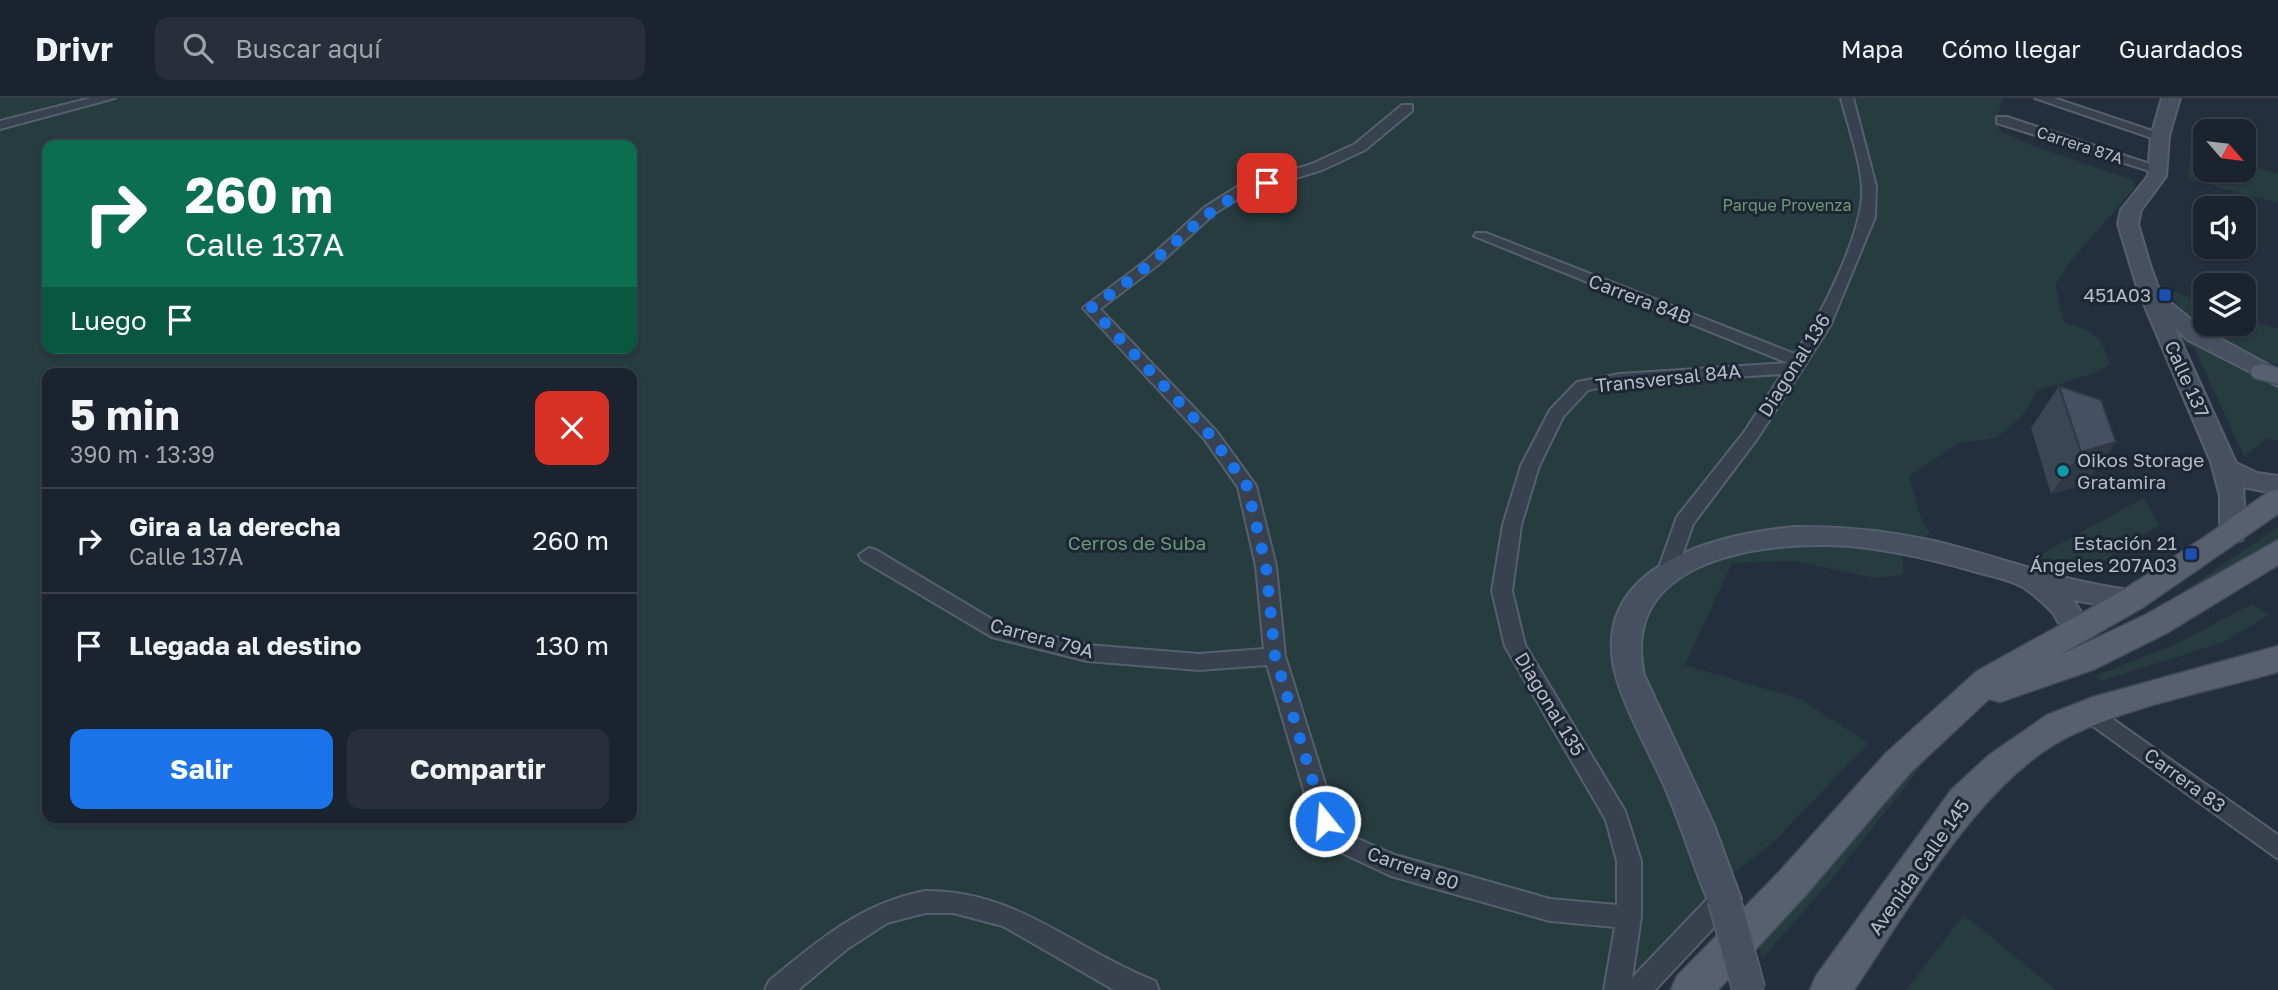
<!DOCTYPE html>
<html lang="es">
<head>
<meta charset="utf-8">
<style>
	body { margin:0; font-family:"Golos Text",sans-serif; background:#282f3a; color:#f1f3f6; height:100vh; display:flex; flex-direction:column; font-size:26px; white-space:nowrap }
	* { box-sizing:border-box; margin:0 }
	p { font-size:23px; color:#a0a4aa }
	.icon { flex:none; width:38px; height:38px; fill:none; stroke:currentColor; stroke-width:2; stroke-linecap:round; stroke-linejoin:round }
	.map { position:relative; flex:1; overflow:hidden }
	.drawer { position:absolute; left:42px; top:270px; width:595px; height:455px; display:flex; flex-direction:column; background:#1b232e; border-radius:14px; box-shadow:0 2px 5px #0004,0 0 0 2px #39404a }
	.drawer>* { flex:none }
	.top-card { position:absolute; left:42px; top:42px; width:595px; height:214px; border-radius:14px; box-shadow:0 2px 5px #0004,0 0 0 2px #39404a; background:#0b6e4f; color:#fff; overflow:hidden }
	.needle { width:46px; rotate:118deg }
	.tools { position:absolute; left:2193px; top:21px; display:grid; gap:14px }
	.tools a { display:grid; place-items:center; width:63px; height:63px; border-radius:14px; background:#1b232e; box-shadow:0 2px 5px #0004,0 0 0 2px #39404a; font-size:35px }
	.pin { position:absolute; display:grid; place-items:center; width:60px; height:60px; color:#fff; margin:-30px; border-radius:14px; box-shadow:0 4px 10px #0006 }
	.me { position:absolute; width:77px; margin:-38px; rotate:343deg; stroke-linejoin:round; filter:drop-shadow(0 0 5px #0008) }
	.turn { display:flex; align-items:center; gap:24px; height:147px; padding:0 28px; font-size:32px }
	.turn .icon { width:91px; height:91px; stroke-width:2.5 }
	.turn b { display:block; font-size:49px; line-height:60px }
	.then { display:flex; align-items:center; height:66px; padding:0 28px; background:#0003; gap:14px; font-size:26px }
	.round { display:grid; place-items:center; flex:none; width:74px; height:74px; border-radius:14px; background:#282f3a }
	.summary { display:flex; align-items:center; justify-content:space-between; height:119px; padding:0 28px }
	h1 { font-size:42px; font-weight:700; line-height:52px }
	.cta { display:flex; gap:14px; margin-top:auto; padding:14px 28px }
	.cta a { flex:1; height:80px; border-radius:14px; background:#1a73e8; color:#fff; font-size:28px; font-weight:700; line-height:80px; text-align:center }
	.cta a+a { background:#282f3a; color:#f1f3f6 }
	ul { padding:0; list-style:none }
	li { display:flex; align-items:center; gap:21px; height:105px; padding:0 28px; border-top:2px solid #39404a }
	li div { flex:1 }
	li b { display:block; font-size:26px }
	li em { font-style:normal }
	header { display:flex; align-items:center; gap:42px; box-sizing:border-box; height:98px; padding:0 35px; background:#1b232e; border-bottom:2px solid #39404a }
	header strong { font-size:33px }
	nav { display:flex; gap:38px; margin-inline-start:auto; font-size:24px }
	.search { width:490px; height:63px; background:#282f3a; display:flex; align-items:center; gap:18px; box-sizing:border-box; padding:0 24px; border-radius:14px; color:#a0a4aa; font-size:26px }
	.map>svg:first-child { display:block }
	.green { fill:#263c3f; fill-rule:evenodd }
	.lines { fill:none; stroke-linecap:round; stroke-linejoin:round }
	.street-casing { stroke:#565f6c; stroke-width:4 }
	.secondary-casing { stroke:#565f6c; stroke-width:4 }
	.primary-casing { stroke:#414a57; stroke-width:3 }
	.street { fill:#38414e; fill-rule:evenodd }
	.secondary { fill:#465061; fill-rule:evenodd }
	.primary { fill:#56606e; fill-rule:evenodd }
	.secondary-bridge-casing { stroke:#565f6c; stroke-width:35; stroke-linecap:butt }
	.secondary-bridge { stroke:#465061; stroke-width:32 }
	.wall { fill:#3b4654 }
	.shaded-wall { fill:#303945 }
	.building { fill:#455162; stroke:#303945; stroke-width:2 }
	.route { stroke:#1a73e8; stroke-width:12; stroke-dasharray:0 21.6 }
	.transit-dot { fill:#1a4fb4; stroke:#1d2633; stroke-width:2.5 }
	.culture-dot { fill:#0f9aa8; stroke:#1d2633; stroke-width:2.5 }
	.labels { text-anchor:middle; stroke-width:6; stroke-linejoin:round; paint-order:stroke }
	.far-street-label { font-size:16px; fill:#b4bcc9; stroke:#1d2633 }
	.far-park-label { font-size:16px; fill:#6b9a76; stroke:#1d2633 }
	.poi-label { font-size:19px; fill:#b4bcc9; stroke:#1d2633; text-anchor:end }
	.street-label { font-size:19px; fill:#b4bcc9; stroke:#1d2633 }
	.park-label { font-size:19px; fill:#6b9a76; stroke:#1d2633 }
</style>
</head>
<body>
<header>
<strong>Drivr</strong>
<div class="search"><svg class="icon" aria-label="search" viewBox="0 0 24 24"><circle cx="10" cy="10" r="6"/><path d="M15 15l6 6"/></svg>Buscar aquí</div>
<nav><a>Mapa</a><a>Cómo llegar</a><a>Guardados</a></nav>
</header>
<div class="map">
<svg width="2278" height="892" viewBox="0 0 2278 892">
	<rect width="100%" height="100%" fill="#242f3e"/>
	<g class="green">
		<path d="M 0,0 L 2003,0 L 1996,22 L 2000,33 L 2031,47 L 2133,82 L 2135,89 L 2072,162 L 2055,187 L 2064,224 C 2093,233 2101,236 2110,266 L 2098,274 L 2037,293 L 2022,318 L 1996,340 L 1959,345 L 1909,378 L 1920,418 L 1930,435 L 1902,454 L 1904,477 L 1874,480 L 1795,463 L 1732,465 L 1685,567 L 1800,601 L 1868,645 L 1774,744 L 1731,777 L 1659,859 L 1617,892 L 0,892 ZM 47,47 L 632,47 L 632,250 L 47,250 ZM 47,275 L 632,275 L 632,719 L 47,719 Z"/>
		<polygon points="2190,49 2205,54 2205,72 2244,72 2244,66 2278,76 2278,105 2188,81"/>
		<path d="M 2169,192 L 2205,205 L 2205,226 L 2244,226 L 2244,219 L 2278,231 L 2278,267 C 2236,256 2189,232 2169,192 Z"/>
		<polygon points="2166,224 2278,287 2278,343 2268,340 2244,359 2194,249 2178,246"/>
		<polygon points="2144,400 2159,427 2083,476 2032,461"/>
		<polygon points="2278,429 2278,444 2145,520"/>
		<polygon points="2252,506 2269,517 2224,544 2101,583 2095,578 2178,545"/>
		<polygon points="1981,610 1930,657 1833,780 1762,861 1759,848 1926,649"/>
		<polygon points="1964,817 2056,892 1906,892"/>
	</g>
	<g class="lines">
		<defs>
			<g id="street">
				<polygon points="91,0 115,0 0,31 0,23"/>
				<path d="M 1841,0 L 1853,0 L 1876,88 L 1875,119 L 1830,228 L 1757,341 L 1693,426 L 1674,480 L 1660,480 L 1657,475 L 1677,419 L 1745,333 L 1782,276 L 1620,286 L 1588,292 L 1563,319 L 1539,368 L 1521,427 L 1512,493 L 1525,547 L 1625,713 L 1641,763 L 1641,819 L 1632,880 L 1715,793 L 1724,790 L 1733,793 L 1736,801 L 1733,809 L 1655,892 L 1604,892 L 1615,829 L 1550,823 L 1391,778 L 1342,755 L 1313,723 L 1267,567 L 1199,572 L 1087,563 L 992,539 L 862,462 L 859,457 L 869,450 L 876,452 L 998,525 L 1087,547 L 1199,556 L 1264,551 L 1256,468 L 1238,389 L 1205,342 L 1083,210 L 1148,161 L 1205,109 L 1237,89 L 1312,66 L 1355,46 L 1402,7 L 1412,7 L 1412,13 L 1365,52 L 1322,72 L 1247,95 L 1215,115 L 1158,167 L 1100,211 L 1217,334 L 1256,388 L 1276,468 L 1285,558 L 1335,718 L 1358,741 L 1395,757 L 1550,801 L 1617,807 L 1617,763 L 1606,722 L 1505,548 L 1492,493 L 1503,427 L 1521,368 L 1550,312 L 1577,284 L 1620,276 L 1788,265 L 1474,138 L 1476,135 L 1486,135 L 1795,256 C 1820,220 1865,132 1862,89 C 1860,60 1848,28 1841,0 Z"/>
				<polygon points="2035,0 2054,0 2167,38 2155,41"/>
				<polygon points="1997,19 2007,19 2165,71 2153,74 1997,25"/>
				<polygon points="2091,606 2278,737 2278,761 2083,621 2080,615 2083,609"/>
				<path d="M 925,793 C 1017,792 1073,851 1155,883 L 1159,892 L 1114,892 L 1003,828 L 953,815 L 925,815 L 887,825 L 847,851 L 798,892 L 765,892 L 769,883 C 818,843 861,805 925,793 Z"/>
			</g>
			<g id="secondary">
				<polygon points="2162,0 2180,0 2169,38 2166,78 2141,112 2138,126 2151,170 2161,197 2204,232 2278,272 2278,288 2188,242 2175,230 2236,365 2257,375 2278,378 2278,396 2243,389 2246,435 2242,442 2233,444 2224,442 2220,435 2220,398 2211,364 2138,192 2118,126 2121,112 2148,78 2151,38"/>
				<path d="M 1795,429 C 1842,428 1888,433 1934,443 C 2000,459 2063,484 2131,492 L 2141,495 L 2145,502 L 2141,509 L 2131,512 L 2073,502 L 2092,530 L 2088,538 C 2081,540 2074,542 2068,537 C 2061,532 2058,522 2053,515 C 2046,507 2030,493 2021,488 C 2006,480 1986,477 1970,472 C 1931,461 1891,452 1850,448 C 1767,442 1618,459 1644,577 L 1713,725 L 1741,801 L 1736,812 L 1724,816 L 1712,812 C 1694,771 1682,728 1664,687 C 1649,653 1618,599 1613,564 C 1598,464 1721,436 1795,429 Z"/>
			</g>
			<g id="primary">
				<polygon points="2263,266 2278,270 2278,286 2254,280 2250,274 2254,268"/>
				<polygon points="2278,391 2278,416 2142,510 2060,557 2145,517 2278,442 2278,467 2167,535 2095,571 2000,604 1989,601 1910,675 1805,798 1718,892 1671,892 1677,878 1779,774 1886,655 1977,573 2120,494 2206,438 2268,394"/>
				<path d="M 2278,548 L 2278,574 C 2211,593 2138,606 2074,636 C 1983,677 1909,811 1854,892 L 1810,892 L 1816,878 L 1952,691 L 1989,657 L 2047,617 L 2093,599 Z"/>
			</g>
		</defs>
		<use href="#street" class="street-casing"/>
		<use href="#secondary" class="secondary-casing"/>
		<use href="#primary" class="primary-casing"/>
		<use href="#street" class="street"/>
		<use href="#secondary" class="secondary"/>
		<use href="#primary" class="primary"/>
		<defs>
			<polyline id="secondary-bridge" points="1724,801 1749,892"/>
		</defs>
		<use href="#secondary-bridge" class="secondary-bridge-casing"/>
		<use href="#secondary-bridge" class="secondary-bridge"/>
	</g>
	<polygon class="wall" points="2059,288 2101,302 2085,386 2051,396 2031,330"/>
	<polygon class="shaded-wall" points="2116,344 2085,386 2051,396 2081,354"/>
	<polygon class="building" points="2059,288 2101,302 2116,344 2081,354"/>
	<g class="lines">
		<path class="route" d="M 1267,85 C 1219,99 1190,133 1152,164 C 1133,180 1112,195 1091,210 L 1211,338 L 1247,388 L 1266,468 L 1275,558 L 1325,723"/>
	</g>
	<g class="transit-dot">
		<rect x="2158" y="190" width="14" height="14" rx="3.5"/>
		<rect x="2184" y="449" width="14" height="14" rx="3.5"/>
	</g>
	<circle class="culture-dot" cx="2063" cy="373" r="7"/>
	<g class="labels">
		<g class="far-street-label">
			<text transform="translate(2080 47) rotate(18)" y="6">Carrera 87A</text>
		</g>
		<g class="far-park-label">
			<text x="1787" y="113">Parque Provenza</text>
		</g>
		<g class="poi-label">
			<text x="2151" y="204">451A03</text>
			<text x="2077" y="369" text-anchor="start">Oikos Storage<tspan x="2077" dy="22">Gratamira</tspan></text>
			<text x="2177" y="452">Estación 21<tspan x="2177" dy="22">Ángeles 207A03</tspan></text>
		</g>
		<g class="street-label">
			<text transform="translate(1640 201) rotate(21)" y="7">Carrera 84B</text>
			<text transform="translate(1794 267) rotate(-58)" y="7">Diagonal 136</text>
			<text transform="translate(1668 280) rotate(-6)" y="7">Transversal 84A</text>
			<text transform="translate(2187 281) rotate(66)" y="7">Calle 137</text>
			<text transform="translate(1042 540) rotate(15)" y="7">Carrera 79A</text>
			<text transform="translate(1550 606) rotate(59)" y="7">Diagonal 135</text>
			<text transform="translate(2185 682) rotate(36)" y="7">Carrera 83</text>
			<text transform="translate(1919 769) rotate(-55)" y="7">Avenida Calle 145</text>
			<text transform="translate(1413 770) rotate(19)" y="7">Carrera 80</text>
		</g>
		<g class="park-label">
			<text x="1137" y="452">Cerros de Suba</text>
		</g>
	</g>
</svg>
<div class="tools">
<a><svg class="needle" viewBox="-14 -14 28 28"><path d="M0-13l5 13h-10z" fill="#e53935"/><path d="M0 13l5-13h-10z" fill="#a0a4aa"/></svg></a>
<a><svg class="icon" aria-label="sound" viewBox="0 0 24 24"><path d="M4 9h4l5-4v14l-5-4H4zM17 9q2 3 0 6"/></svg></a>
<a><svg class="icon" aria-label="layers" viewBox="0 0 24 24"><path d="M12 4l9 5-9 5-9-5zM3 14l9 5 9-5"/></svg></a>
</div>
<div class="pin" style="left:1267px;top:85px;background:#d93025"><svg class="icon" aria-label="arrive" viewBox="0 0 24 24"><path d="M6 21V4h12l-3 4 3 4H6"/></svg></div>
<svg class="me" style="left:1325px;top:723px" viewBox="-20 -20 40 40"><circle r="17" fill="#1a73e8" stroke="#fff" stroke-width="3"/><path d="M0-11L8 9 0 5-8 9z" fill="#fff"/></svg>
<div class="top-card">
<div class="turn"><svg class="icon" aria-label="right" viewBox="0 0 24 24"><path d="M7 20v-9h11M14 6l5 5-5 5"/></svg><div><b>260 m</b>Calle 137A</div></div>
<div class="then">Luego<svg class="icon" aria-label="arrive" viewBox="0 0 24 24"><path d="M6 21V4h12l-3 4 3 4H6"/></svg></div>
</div>
<section class="drawer">
<div class="summary"><div><h1>5 min</h1><p>390 m · 13:39</p></div><a class="round" style="background:#d93025;color:#fff"><svg class="icon" aria-label="close" viewBox="0 0 24 24"><path d="M6 6l12 12M18 6L6 18"/></svg></a></div>
<ul>
<li><svg class="icon" aria-label="right" viewBox="0 0 24 24"><path d="M7 20v-9h11M14 6l5 5-5 5"/></svg><div><b>Gira a la derecha</b><p>Calle 137A</p></div><em>260 m</em></li>
<li><svg class="icon" aria-label="arrive" viewBox="0 0 24 24"><path d="M6 21V4h12l-3 4 3 4H6"/></svg><div><b>Llegada al destino</b></div><em>130 m</em></li>
</ul>
<div class="cta"><a>Salir</a><a>Compartir</a></div>
</section>
</div>
</body>
</html>
